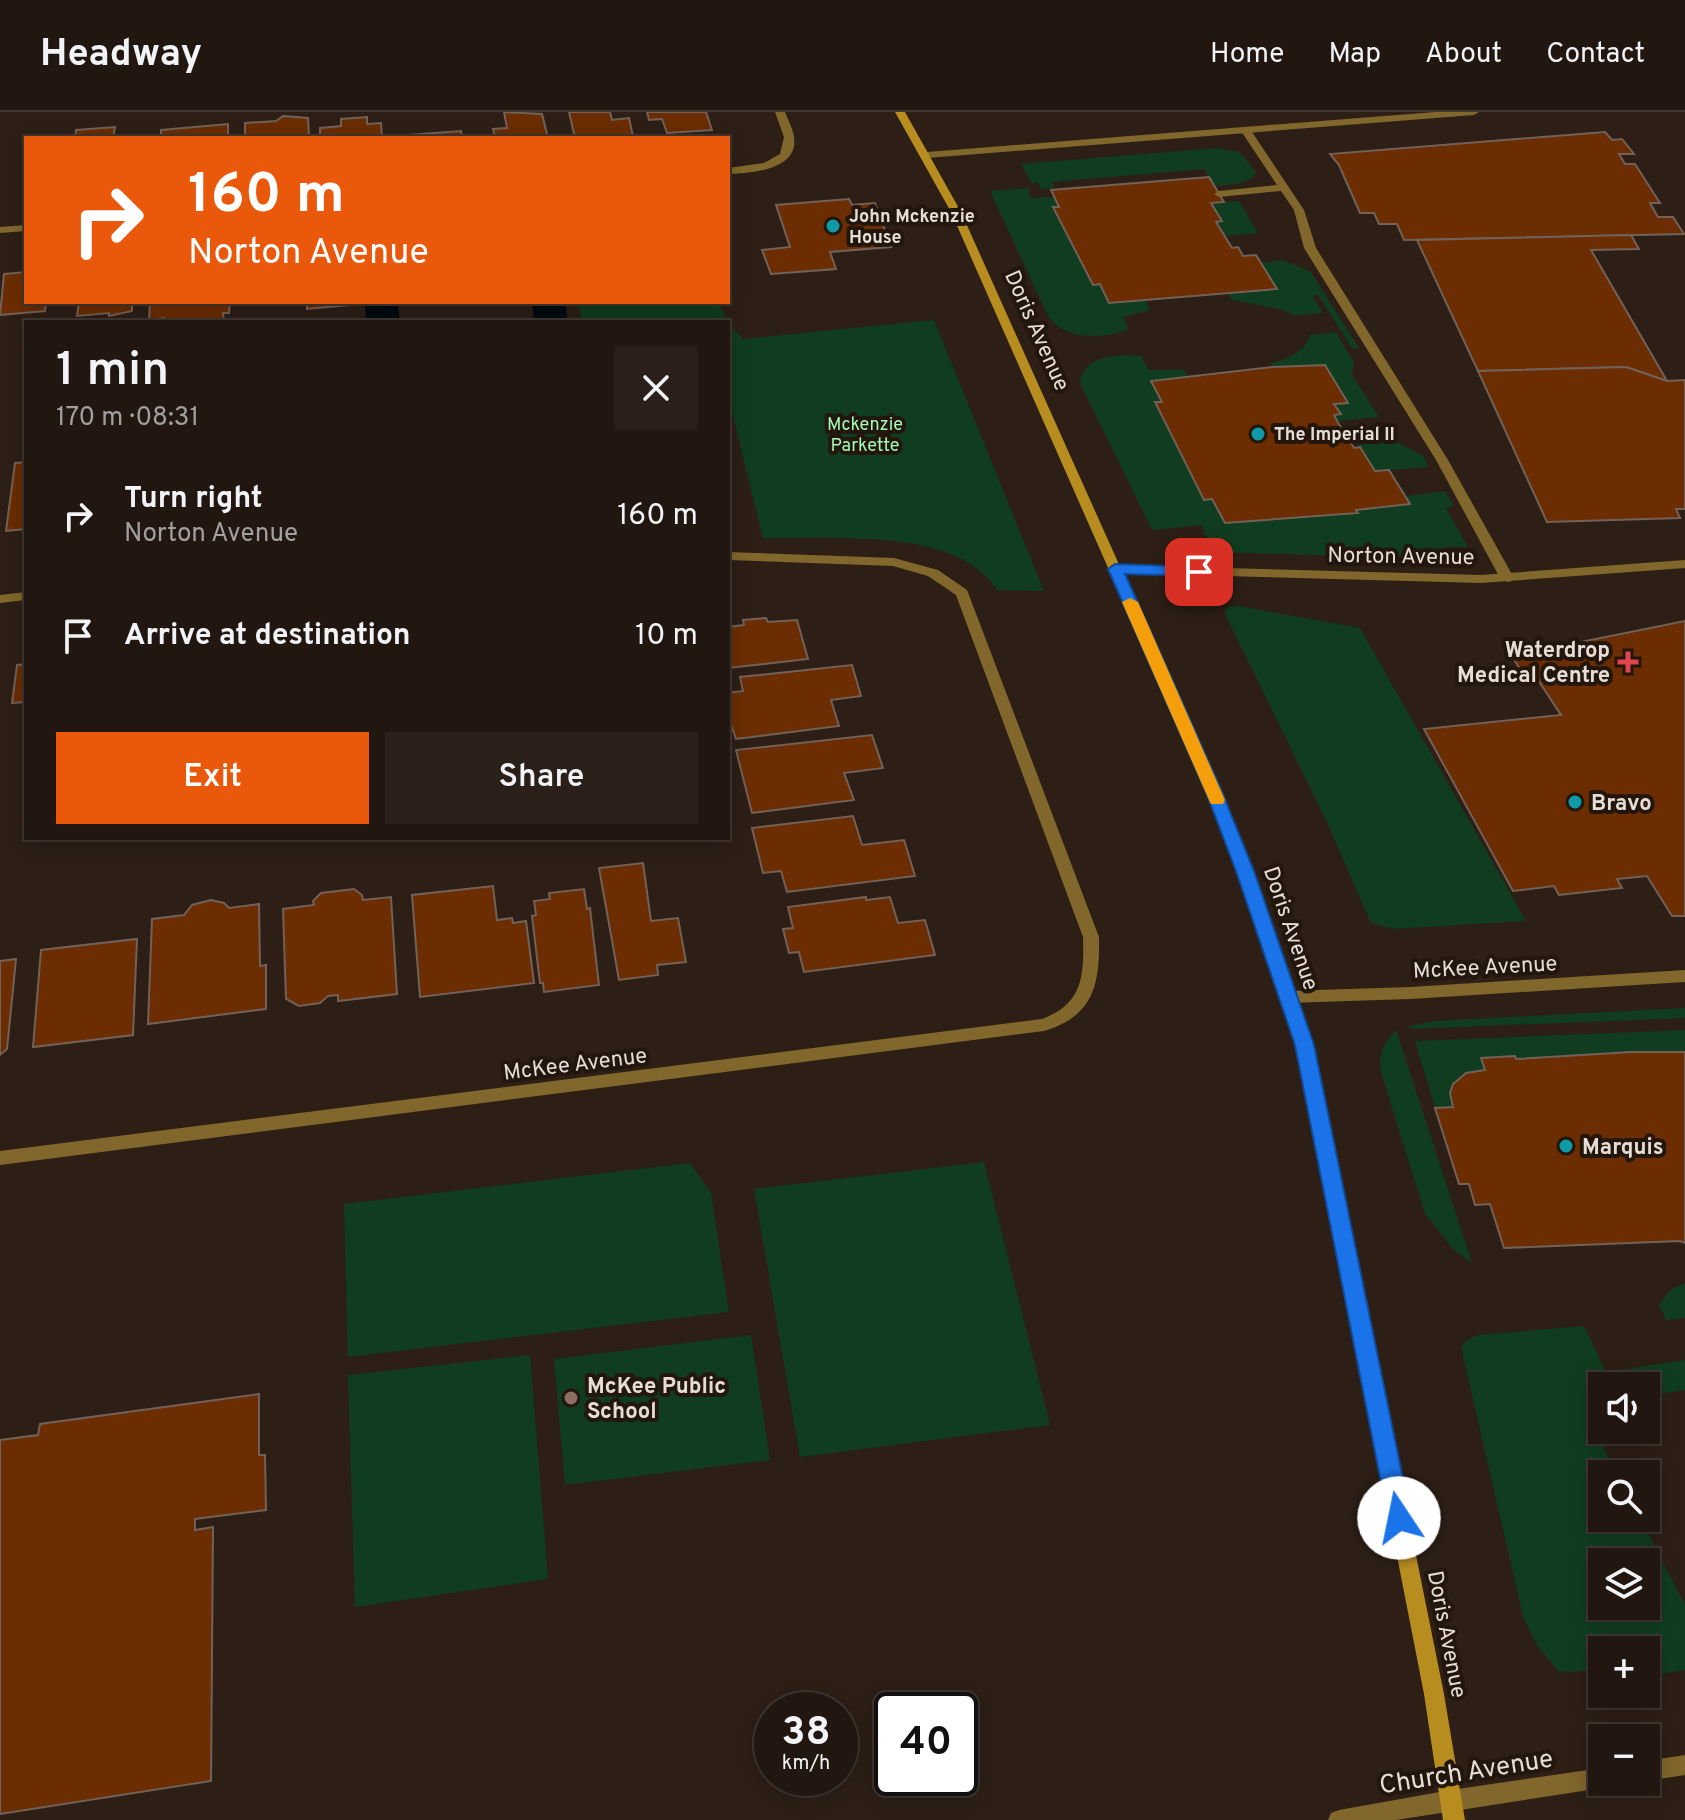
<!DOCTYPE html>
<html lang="en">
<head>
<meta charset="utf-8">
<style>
	body { margin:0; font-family:Overpass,sans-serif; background:#2a2019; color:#f1f3f6; height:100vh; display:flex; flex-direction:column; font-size:30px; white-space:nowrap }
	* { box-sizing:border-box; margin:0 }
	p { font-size:26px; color:#a29f9f }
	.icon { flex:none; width:44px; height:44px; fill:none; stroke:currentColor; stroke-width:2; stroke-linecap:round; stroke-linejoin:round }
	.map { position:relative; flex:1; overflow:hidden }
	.side { position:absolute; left:24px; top:208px; width:706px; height:520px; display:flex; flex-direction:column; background:#221710; border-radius:0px; box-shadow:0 4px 20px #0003,0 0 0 2px #3f3630 }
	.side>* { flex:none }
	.top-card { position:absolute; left:24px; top:24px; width:706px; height:168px; border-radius:0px; box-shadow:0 4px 20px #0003,0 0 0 2px #3f3630; background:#ea580c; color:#fff; overflow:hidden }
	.tools { position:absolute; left:1588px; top:1260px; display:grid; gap:16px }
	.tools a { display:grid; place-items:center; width:72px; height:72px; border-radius:0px; background:#221710; box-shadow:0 4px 20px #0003,0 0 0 2px #3f3630; font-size:40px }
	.speed { position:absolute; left:754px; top:1580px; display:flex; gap:16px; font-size:40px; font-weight:700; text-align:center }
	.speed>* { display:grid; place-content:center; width:104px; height:104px; border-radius:50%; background:#221710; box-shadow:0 4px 20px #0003,0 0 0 2px #3f3630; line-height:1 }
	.speed small { font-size:20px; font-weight:400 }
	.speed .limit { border:4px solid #111; border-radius:12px; background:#fff; color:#111 }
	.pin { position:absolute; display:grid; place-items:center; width:68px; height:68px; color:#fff; margin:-34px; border-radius:16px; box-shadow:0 4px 12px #0006 }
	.me { position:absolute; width:88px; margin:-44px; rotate:349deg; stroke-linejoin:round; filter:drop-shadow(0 0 6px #0008) }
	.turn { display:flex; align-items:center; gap:28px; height:168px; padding:0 32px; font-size:36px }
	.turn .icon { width:104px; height:104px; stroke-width:2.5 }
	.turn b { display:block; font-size:56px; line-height:68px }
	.round { display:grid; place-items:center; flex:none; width:84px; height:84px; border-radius:0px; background:#2a2019 }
	.summary { display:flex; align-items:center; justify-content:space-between; height:136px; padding:0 32px }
	h1 { font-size:48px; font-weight:600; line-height:60px }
	.cta { display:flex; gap:16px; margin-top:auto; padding:16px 32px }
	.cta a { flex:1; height:92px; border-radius:0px; background:#ea580c; color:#fff; font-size:32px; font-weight:600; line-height:92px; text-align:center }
	.cta a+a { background:#2a2019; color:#f1f3f6 }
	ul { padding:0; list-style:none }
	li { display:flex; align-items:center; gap:24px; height:120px; padding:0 32px }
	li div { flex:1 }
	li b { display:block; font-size:30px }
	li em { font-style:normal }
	header { display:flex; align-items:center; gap:48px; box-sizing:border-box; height:112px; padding:0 40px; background:#221710; border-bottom:2px solid #3f3630 }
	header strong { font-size:38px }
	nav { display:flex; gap:44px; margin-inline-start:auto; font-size:28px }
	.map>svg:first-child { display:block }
	.green { fill:#103d1f; fill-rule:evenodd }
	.water { fill:#000c11 }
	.building { fill:#6b2d01; stroke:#726158; stroke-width:2 }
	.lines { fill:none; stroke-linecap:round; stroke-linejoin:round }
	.lane { fill:#81672b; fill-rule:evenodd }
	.street { fill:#81672b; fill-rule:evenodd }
	.secondary { fill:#b88d20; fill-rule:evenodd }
	.route { fill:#1a73e8; stroke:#114b97; stroke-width:2 }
	.slow { fill:#f59e0b }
	.culture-dot { fill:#0f9aa8; stroke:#23160d; stroke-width:3 }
	.health-dot { fill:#e0444e; stroke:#23160d; stroke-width:3 }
	.education-dot { fill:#8d6e63; stroke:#23160d; stroke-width:3 }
	.labels { text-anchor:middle; stroke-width:8; stroke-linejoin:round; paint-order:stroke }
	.far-poi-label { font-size:18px; font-weight:bold; fill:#e6ddd6; stroke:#23160d; text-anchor:start }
	.far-park-label { font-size:18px; fill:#a1fbb8; stroke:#23160d }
	.street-label { font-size:22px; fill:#e6ddd6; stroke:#23160d }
	.poi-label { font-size:22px; font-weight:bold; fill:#e6ddd6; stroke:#23160d; text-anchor:start }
	.near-street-label { font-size:26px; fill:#e6ddd6; stroke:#23160d }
</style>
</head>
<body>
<header>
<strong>Headway</strong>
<nav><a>Home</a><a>Map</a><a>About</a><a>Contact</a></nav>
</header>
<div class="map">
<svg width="1685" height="1708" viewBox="0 0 1685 1708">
	<rect width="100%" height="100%" fill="#2d1f16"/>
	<g class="green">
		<polygon points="1217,36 1240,40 1256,60 1254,65 1238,72 1214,74 1204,57 1052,70 1054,76 1041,77 1037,70 1032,72 1021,52"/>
		<path d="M 1029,76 L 1030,86 L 1054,85 L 1059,95 L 1054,96 L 1093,173 L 1100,172 L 1109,191 L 1145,188 L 1150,198 L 1123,205 L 1129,217 C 1105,227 1067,229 1049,206 L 990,79 Z"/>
		<polygon points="1239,89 1258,121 1225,124 1216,110 1221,108 1211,91"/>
		<polygon points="1283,148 1311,160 1359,236 1352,236 1318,183 1312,184 1323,201 1295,204 1280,197 1232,188 1228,181 1277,177 1261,151"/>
		<polygon points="578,190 718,190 728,210 582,210"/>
		<path d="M 934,208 L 1044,479 L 997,478 C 957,414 831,428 763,426 L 728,284 L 728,210 L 743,227 Z"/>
		<path d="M 1336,220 L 1354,251 L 1352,263 L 1379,305 L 1337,309 L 1334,303 L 1340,302 L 1334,292 L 1348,290 L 1325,253 L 1274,257 L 1271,251 C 1288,247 1305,240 1310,223 Z"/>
		<path d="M 1125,243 L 1141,244 L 1149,258 L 1184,258 L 1188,265 L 1152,269 L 1162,290 L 1156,290 L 1225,411 L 1357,401 L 1356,398 L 1410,392 L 1405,384 L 1445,379 L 1454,394 L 1446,396 L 1468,435 L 1445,435 L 1452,447 L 1211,440 L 1202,413 L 1152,418 L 1080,271 C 1084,247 1103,245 1125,243 Z"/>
		<polygon points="1393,328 1424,344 1428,355 1375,359 1358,332"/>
		<polygon points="1239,494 1360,516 1526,809 1392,817 1371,811 1325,706 1224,500 1228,495"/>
		<polygon points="1685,896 1685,906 1410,917 1409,914 1434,909"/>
		<path d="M 1396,918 L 1472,1151 L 1454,1138 L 1425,1102 L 1381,960 C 1378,941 1383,932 1396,918 Z"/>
		<path d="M 1685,918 L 1685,940 L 1516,947 L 1515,944 L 1482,946 L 1485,958 C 1463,961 1446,970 1453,995 L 1435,996 L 1415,929 Z"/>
		<polygon points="984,1050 1050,1313 800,1345 754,1077"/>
		<polygon points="690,1051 711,1081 729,1200 348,1245 344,1092"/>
		<polygon points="1685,1171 1685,1206 1666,1208 1659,1193 1670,1178"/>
		<path d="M 1584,1214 L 1606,1260 L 1685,1248 L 1685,1278 L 1646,1284 L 1646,1274 L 1602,1274 L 1602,1318 L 1630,1318 L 1636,1329 L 1602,1333 L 1617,1362 L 1602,1362 L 1602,1406 L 1640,1406 L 1685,1493 L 1685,1558 L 1646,1564 L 1646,1538 L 1602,1538 L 1602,1567 L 1595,1567 L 1587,1559 L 1559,1560 L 1537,1534 L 1523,1504 L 1461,1235 L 1467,1228 L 1478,1223 ZM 1602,1450 L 1646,1450 L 1646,1494 L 1602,1494 Z"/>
		<polygon points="751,1223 770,1348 565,1373 554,1247"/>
		<polygon points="530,1243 548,1467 355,1495 348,1263"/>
	</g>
	<g class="water">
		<polygon points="365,190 405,190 405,191 398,192 400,210 366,210"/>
		<polygon points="532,190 566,190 567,210 534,210"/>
	</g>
	<g class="building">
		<polygon points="504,0 542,2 548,26 495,26 493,17 507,16"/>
		<polygon points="569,0 610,0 612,8 629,6 633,24 575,26"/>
		<polygon points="647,0 706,0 712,18 667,21 662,7 649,8"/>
		<polygon points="283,4 308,6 309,26 245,26 245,11 276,9"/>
		<polygon points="367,5 367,12 381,11 382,26 320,26 320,16 341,14 341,7"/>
		<polygon points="228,12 228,26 161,26 161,18"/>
		<polygon points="115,15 113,26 75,26 76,18"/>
		<polygon points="461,19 462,26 409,26 409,23"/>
		<polygon points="1605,20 1612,28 1622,27 1634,42 1619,42 1625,52 1635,52 1660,91 1650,91 1658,105 1673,105 1684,122 1404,128 1397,112 1379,112 1374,101 1360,101 1339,53 1330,42"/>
		<polygon points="1209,65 1224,90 1211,91 1222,109 1216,110 1232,136 1238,135 1243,144 1256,143 1277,177 1109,191 1100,172 1093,173 1053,95 1059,95 1051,78"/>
		<polygon points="849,87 852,93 875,91 891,135 830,140 836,157 771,162 762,138 790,135 776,93"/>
		<polygon points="1631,123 1639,137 1591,138 1667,269 1626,255 1478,259 1417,128"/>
		<polygon points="26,160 26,190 46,190 45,199 0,203 4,162"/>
		<polygon points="79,190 132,190 132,199 109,204 109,201 77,204"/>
		<polygon points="150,190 230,190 229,201 223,201 224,210 164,210 164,206 149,208"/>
		<polygon points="307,190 349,190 349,193 307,197"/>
		<polygon points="1325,253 1348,291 1334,292 1341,302 1334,303 1337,309 1354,336 1360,335 1375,359 1389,358 1410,392 1356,398 1358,401 1225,411 1212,387 1204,388 1155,290 1162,290 1151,269 1273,255"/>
		<polygon points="1626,255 1667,269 1685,268 1685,397 1676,397 1680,406 1547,410 1478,259"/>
		<polygon points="26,350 26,417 6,419 15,351"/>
		<polygon points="766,506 768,510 797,508 808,547 728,556 728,515 744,513 743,508"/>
		<polygon points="1685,509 1685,804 1672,804 1647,764 1617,767 1622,776 1559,783 1554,774 1513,779 1424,617 1561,603 1538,568 1527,569 1512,544"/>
		<polygon points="26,552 26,590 12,591 17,553"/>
		<polygon points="852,553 861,584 831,588 839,614 736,627 728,603 728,581 743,579 740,565"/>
		<polygon points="872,623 883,656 844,661 854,688 752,701 736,638"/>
		<polygon points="853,704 862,733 904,728 915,764 787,780 781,759 763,761 752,716"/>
		<polygon points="643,751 651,809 678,806 686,850 657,853 658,863 619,868 599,756"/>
		<polygon points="493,774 497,808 512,806 513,811 526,809 534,871 420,885 412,783"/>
		<polygon points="354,777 362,783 363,788 391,785 397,882 338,889 338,883 328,884 320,891 299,894 286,887 283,797 314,793 313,789 321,781"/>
		<polygon points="584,777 587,797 590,796 599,873 544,880 543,871 540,871 532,804 536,803 534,789 550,787 549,781"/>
		<polygon points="866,785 866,788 890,785 898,811 925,808 935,843 804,860 799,840 789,841 783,817 793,816 788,795"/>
		<polygon points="211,788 224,791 229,796 259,792 260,854 266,853 266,897 148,912 152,807 184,803 192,793"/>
		<polygon points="137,827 133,923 33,935 41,838"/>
		<polygon points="16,847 7,937 0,943 0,849"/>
		<polygon points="1631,940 1685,940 1685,1131 1680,1129 1504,1136 1490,1092 1475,1093 1469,1072 1459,1072 1435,996 1453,995 1450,981 1453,972 1466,961 1485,958 1481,946 1515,944 1516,947"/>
		<polygon points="259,1282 259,1343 265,1343 266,1398 195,1407 195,1418 213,1415 211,1669 0,1702 0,1328 38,1323 40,1312"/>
	</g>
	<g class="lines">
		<polygon class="lane" points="1246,16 1250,17 1304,98 1316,136 1448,348 1514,466 1512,469 1507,470 1500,466 1436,348 1304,136 1294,98 1281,79 1219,85 1214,82 1219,79 1277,73 1241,19"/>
		<g class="street">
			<path d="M 775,0 L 785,0 C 788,8 793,17 794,25 C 799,58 751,61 728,62 L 728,56 L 764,51 L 780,42 L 784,25 Z"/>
			<polygon points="1435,0 1479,0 1474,3 927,46 922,43 927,40"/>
			<polygon points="26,113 26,119 0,121 0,115"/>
			<path d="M 728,440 L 894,446 L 938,458 L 967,478 L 1099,825 C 1100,872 1094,904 1044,919 L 0,1053 L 0,1039 L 1042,907 C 1083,892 1084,864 1083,825 L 956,483 L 928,464 L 893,454 L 728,448 Z"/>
			<polygon points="1685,448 1685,456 1481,471 1115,461 1108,457 1115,453 1481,463"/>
			<polygon points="26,480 26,488 0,491 0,483"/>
			<polygon points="1685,858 1685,870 1410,887 1288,891 1280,885 1288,879 1410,875"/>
			<polygon points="1685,1643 1685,1663 1646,1669 1646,1649"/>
			<polygon points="1602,1656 1602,1670 1611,1670 1602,1676 1396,1708 1328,1708 1331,1701 1339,1698 1451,1678"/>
		</g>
		<polygon class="secondary" points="895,0 905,0 961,100 1221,680 1253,759 1313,933 1444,1582 1465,1708 1443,1708 1424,1582 1297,933 1237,759 1207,680 951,100"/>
	</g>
	<polygon class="route" points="1115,452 1199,455 1206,460 1199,464 1125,462 1222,680 1254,759 1314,933 1411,1406 1407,1413 1399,1415 1391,1413 1388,1406 1295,933 1236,759 1206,680 1108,457"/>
	<polygon class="slow" points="1130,486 1138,490 1225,688 1223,692 1211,692 1209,688 1122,490"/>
	<g class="culture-dot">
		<circle cx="833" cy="114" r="8"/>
		<circle cx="1258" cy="322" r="8"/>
		<circle cx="1575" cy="690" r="8"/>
		<circle cx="1566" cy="1034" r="8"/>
	</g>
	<path class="health-dot" d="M1624 538h8v8h8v8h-8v8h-8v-8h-8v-8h8z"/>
	<circle class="education-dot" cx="571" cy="1286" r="8"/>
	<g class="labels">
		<g class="far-poi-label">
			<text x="849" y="110">John Mckenzie<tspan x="849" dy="21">House</tspan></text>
			<text x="1274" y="328">The Imperial II</text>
		</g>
		<g class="far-park-label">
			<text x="865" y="318">Mckenzie<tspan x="865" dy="21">Parkette</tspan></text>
		</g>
		<g class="street-label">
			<text transform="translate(1038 218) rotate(66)" y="8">Doris Avenue</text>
			<text transform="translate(1401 443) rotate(1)" y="8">Norton Avenue</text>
			<text transform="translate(1292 816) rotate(71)" y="8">Doris Avenue</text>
			<text transform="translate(1485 854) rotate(-3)" y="8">McKee Avenue</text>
			<text transform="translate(575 951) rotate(-7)" y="8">McKee Avenue</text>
			<text transform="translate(1448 1522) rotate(79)" y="8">Doris Avenue</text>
		</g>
		<g class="poi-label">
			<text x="1610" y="545" text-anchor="end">Waterdrop<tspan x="1610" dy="25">Medical Centre</tspan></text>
			<text x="1591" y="698">Bravo</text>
			<text x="1582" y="1042">Marquis</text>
			<text x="587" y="1281">McKee Public<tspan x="587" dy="25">School</tspan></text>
		</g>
		<g class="near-street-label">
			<text transform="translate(1466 1659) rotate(-9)" y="9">Church Avenue</text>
		</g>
	</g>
</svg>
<div class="tools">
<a><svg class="icon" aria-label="sound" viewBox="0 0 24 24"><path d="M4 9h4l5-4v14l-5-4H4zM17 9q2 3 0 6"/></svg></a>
<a><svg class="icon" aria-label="search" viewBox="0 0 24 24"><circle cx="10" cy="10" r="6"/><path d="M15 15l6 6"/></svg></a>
<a><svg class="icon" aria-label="layers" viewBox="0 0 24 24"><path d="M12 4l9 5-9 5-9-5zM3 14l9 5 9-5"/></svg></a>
<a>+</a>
<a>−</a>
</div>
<div class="speed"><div>38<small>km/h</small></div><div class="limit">40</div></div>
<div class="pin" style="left:1199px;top:460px;background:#d93025"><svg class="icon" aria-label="arrive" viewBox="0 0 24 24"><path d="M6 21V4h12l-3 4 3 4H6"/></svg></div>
<svg class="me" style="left:1399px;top:1406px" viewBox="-20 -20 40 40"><circle r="19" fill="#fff"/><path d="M0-13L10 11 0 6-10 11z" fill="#1a73e8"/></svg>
<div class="top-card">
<div class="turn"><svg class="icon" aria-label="right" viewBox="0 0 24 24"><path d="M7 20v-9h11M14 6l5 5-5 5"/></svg><div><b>160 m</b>Norton Avenue</div></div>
</div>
<section class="side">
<div class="summary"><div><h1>1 min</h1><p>170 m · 08:31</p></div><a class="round"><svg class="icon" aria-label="close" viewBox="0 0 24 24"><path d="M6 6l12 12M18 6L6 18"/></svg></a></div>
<ul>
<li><svg class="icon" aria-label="right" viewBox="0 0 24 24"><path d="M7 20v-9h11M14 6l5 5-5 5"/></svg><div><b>Turn right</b><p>Norton Avenue</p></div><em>160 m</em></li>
<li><svg class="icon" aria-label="arrive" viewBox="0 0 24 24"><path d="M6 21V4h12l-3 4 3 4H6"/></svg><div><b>Arrive at destination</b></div><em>10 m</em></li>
</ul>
<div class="cta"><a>Exit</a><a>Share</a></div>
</section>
</div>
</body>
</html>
